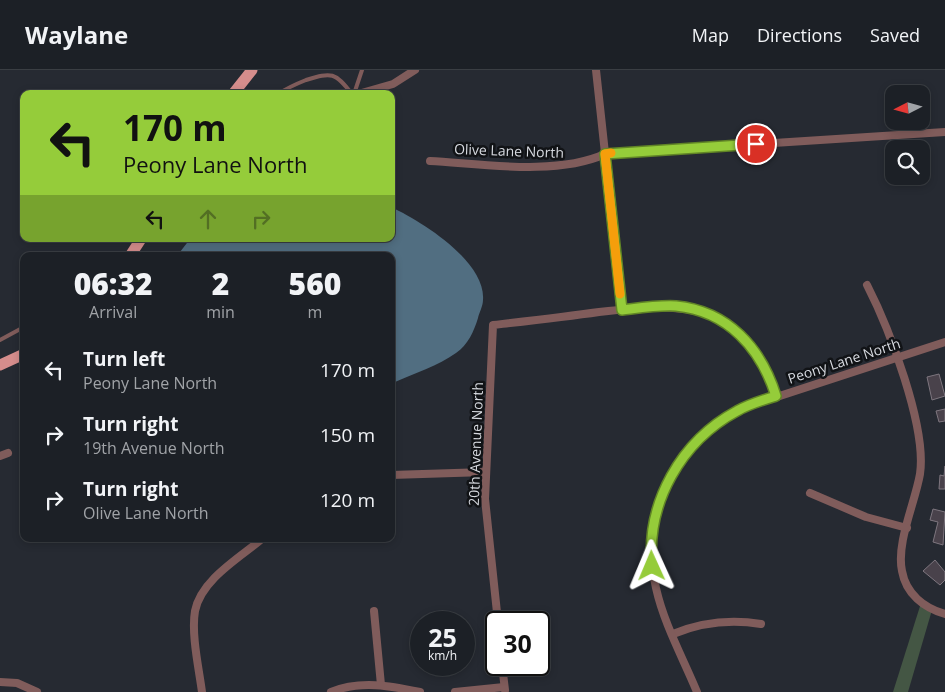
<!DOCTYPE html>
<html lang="en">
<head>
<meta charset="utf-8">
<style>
	body { margin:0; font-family:"Open Sans",sans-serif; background:#25282e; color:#f1f3f6; height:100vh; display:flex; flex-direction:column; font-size:19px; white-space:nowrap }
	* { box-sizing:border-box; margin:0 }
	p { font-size:16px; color:#a0a3a7 }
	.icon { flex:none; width:28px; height:28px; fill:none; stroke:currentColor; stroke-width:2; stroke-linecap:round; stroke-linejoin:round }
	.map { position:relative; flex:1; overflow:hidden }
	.panel { position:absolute; left:20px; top:182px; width:375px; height:290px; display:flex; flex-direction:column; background:#1c2026; border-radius:10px; box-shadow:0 2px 8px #0003,0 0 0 1px #3a3e43 }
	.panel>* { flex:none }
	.banner { position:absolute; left:20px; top:20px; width:375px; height:152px; border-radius:10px; box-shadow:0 2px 8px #0003,0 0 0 1px #3a3e43; background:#95cc3a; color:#111; overflow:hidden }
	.needle { width:32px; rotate:264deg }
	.controls { position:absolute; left:885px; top:15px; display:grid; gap:10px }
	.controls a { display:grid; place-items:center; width:45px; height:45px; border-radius:10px; background:#1c2026; box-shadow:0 2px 8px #0003,0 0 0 1px #3a3e43; font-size:25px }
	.speed { position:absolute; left:410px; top:541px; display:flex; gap:10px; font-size:25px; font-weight:700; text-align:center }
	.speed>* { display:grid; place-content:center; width:65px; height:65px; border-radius:50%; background:#1c2026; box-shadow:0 2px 8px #0003,0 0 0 1px #3a3e43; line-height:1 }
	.speed small { font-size:12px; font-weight:400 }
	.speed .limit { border:2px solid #111; border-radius:8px; background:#fff; color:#111 }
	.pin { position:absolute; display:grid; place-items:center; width:42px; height:42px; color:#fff; margin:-21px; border:2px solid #fff; border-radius:50%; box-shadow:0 1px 5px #0007 }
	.me { position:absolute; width:55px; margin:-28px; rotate:359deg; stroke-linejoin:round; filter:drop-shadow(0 0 4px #0008) }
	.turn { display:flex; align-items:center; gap:18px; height:105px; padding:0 20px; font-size:22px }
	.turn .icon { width:65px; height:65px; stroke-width:2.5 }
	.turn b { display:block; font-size:35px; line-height:42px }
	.lanes { display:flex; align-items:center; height:48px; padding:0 20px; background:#0003; justify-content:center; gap:25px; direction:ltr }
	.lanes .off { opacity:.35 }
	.eta { display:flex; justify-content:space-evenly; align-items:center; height:85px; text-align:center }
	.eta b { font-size:30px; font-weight:800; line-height:35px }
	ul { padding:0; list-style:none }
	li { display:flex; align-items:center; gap:15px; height:65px; padding:0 20px }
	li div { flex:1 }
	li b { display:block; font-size:19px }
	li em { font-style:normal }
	header { display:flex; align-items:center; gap:30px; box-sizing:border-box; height:70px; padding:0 25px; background:#1c2026; border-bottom:1px solid #3a3e43 }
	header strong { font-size:24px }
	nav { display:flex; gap:28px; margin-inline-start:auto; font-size:18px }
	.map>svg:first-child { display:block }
	.green { fill:#445644 }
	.water { fill:#516e81 }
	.building { fill:#49424b; stroke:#7e767f }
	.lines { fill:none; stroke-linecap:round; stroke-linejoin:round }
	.service { stroke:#805c5b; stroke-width:4 }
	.minor { stroke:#805c5b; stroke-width:8 }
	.primary { stroke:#d58d8c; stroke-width:11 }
	.route-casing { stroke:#618526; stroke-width:12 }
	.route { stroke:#95cc3a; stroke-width:9 }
	.slow { stroke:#f59e0b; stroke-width:9 }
	.labels { text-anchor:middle; stroke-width:5; stroke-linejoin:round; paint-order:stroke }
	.street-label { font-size:14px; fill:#d7dae0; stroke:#111316 }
</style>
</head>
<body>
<header>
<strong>Waylane</strong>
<nav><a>Map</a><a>Directions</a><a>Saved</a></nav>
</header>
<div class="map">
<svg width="945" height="622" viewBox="0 0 945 622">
	<rect width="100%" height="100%" fill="#262a32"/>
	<polygon class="green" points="921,533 932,540 908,622 893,622"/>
	<path class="water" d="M 391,137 C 421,151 486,191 483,230 C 483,236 479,243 478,248 C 474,261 468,275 456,283 C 438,296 415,303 395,312 L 391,312 L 391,186 L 172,186 L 180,182 L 190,169 L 391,169 Z"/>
	<g class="building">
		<polygon points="939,304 945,326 932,330 927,307"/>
		<polygon points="945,339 945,351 939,352 936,341"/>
		<polygon points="945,396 945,419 939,419 940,405 944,406"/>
		<polygon points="933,439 945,442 943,475 933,472 938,452 930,450"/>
		<polygon points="935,490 945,502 945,510 940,515 923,501"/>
	</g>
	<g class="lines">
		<g class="service">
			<path d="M 278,24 C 287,18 296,14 306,10 C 332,2 335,2 352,24"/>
			<polyline points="354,24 362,0"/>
			<polyline points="0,270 24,257"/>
		</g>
		<g class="minor">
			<polyline points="596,0 622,240"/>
			<polyline points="358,24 393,14 415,0"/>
			<path d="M 430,91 C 483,94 556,106 605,84 L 945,62"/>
			<path d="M 867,215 C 889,258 927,357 920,404 C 915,433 896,473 902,501 C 906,524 924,538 945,544"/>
			<polyline points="0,386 8,383"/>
			<polyline points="391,405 486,402"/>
			<polyline points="810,423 866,447 907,458"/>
			<polyline points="374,541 381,615"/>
			<path d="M 498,552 L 485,429 L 493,255 C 528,251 564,247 599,242 C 684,232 746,230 776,326"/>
			<path d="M 673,564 C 702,552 730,549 761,554"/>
			<polyline points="502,595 505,620"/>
			<polyline points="0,612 17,613 37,622"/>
			<path d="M 202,622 C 199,599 191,564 195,541 C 201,510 239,488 262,469"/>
			<path d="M 331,622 C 360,610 391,616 420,622"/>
			<polyline points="455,622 504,617"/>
			<path d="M 697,622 C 683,588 664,554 656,518 C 639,442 673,380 737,340 L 945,272"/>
		</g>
		<g class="primary">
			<polyline points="233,24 252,0"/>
			<polyline points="130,186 141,169"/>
			<polyline points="0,295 24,284"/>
		</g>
	</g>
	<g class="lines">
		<defs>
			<path id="route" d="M 652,496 C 646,433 681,371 737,341 C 749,334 763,330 776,326 C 761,278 728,241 676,236 C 658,235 639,238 622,240 L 605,84 L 756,74"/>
		</defs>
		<use href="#route" class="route-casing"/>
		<use href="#route" class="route"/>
		<polyline class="slow" points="611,83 605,84 620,224"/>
	</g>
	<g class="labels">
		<g class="street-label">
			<text transform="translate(509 81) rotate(2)" y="5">Olive Lane North</text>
			<text transform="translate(844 291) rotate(-18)" y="5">Peony Lane North</text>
			<text transform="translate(476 374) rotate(-88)" y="5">20th Avenue North</text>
		</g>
	</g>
</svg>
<div class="controls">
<a><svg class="needle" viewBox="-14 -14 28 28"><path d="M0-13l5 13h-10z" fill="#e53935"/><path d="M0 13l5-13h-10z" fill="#a0a3a7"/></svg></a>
<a><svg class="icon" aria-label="search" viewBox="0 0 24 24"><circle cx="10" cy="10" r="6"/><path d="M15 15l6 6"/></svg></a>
</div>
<div class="speed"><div>25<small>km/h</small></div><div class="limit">30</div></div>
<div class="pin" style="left:756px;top:74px;background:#d93025"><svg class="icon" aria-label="arrive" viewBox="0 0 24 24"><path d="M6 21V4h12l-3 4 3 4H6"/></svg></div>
<svg class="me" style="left:652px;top:496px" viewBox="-20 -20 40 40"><path d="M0-17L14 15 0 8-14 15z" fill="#95cc3a" stroke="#fff" stroke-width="4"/></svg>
<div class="banner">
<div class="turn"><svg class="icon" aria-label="left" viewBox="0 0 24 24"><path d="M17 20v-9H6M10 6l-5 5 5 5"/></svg><div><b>170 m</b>Peony Lane North</div></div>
<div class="lanes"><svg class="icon" aria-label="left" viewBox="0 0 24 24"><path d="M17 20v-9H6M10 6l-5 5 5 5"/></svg><svg class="icon off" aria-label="ahead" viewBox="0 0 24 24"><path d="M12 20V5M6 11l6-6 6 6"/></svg><svg class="icon off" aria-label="right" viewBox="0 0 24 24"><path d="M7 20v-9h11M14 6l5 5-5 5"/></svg></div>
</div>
<section class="panel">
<div class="eta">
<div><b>06:32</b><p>Arrival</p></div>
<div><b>2</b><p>min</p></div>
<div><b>560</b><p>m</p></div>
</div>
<ul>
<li><svg class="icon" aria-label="left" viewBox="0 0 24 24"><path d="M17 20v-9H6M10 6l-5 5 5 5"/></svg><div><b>Turn left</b><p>Peony Lane North</p></div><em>170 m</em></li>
<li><svg class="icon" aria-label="right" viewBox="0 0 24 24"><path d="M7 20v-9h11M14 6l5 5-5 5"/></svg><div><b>Turn right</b><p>19th Avenue North</p></div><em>150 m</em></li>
<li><svg class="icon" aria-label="right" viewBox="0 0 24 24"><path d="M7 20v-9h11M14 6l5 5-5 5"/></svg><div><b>Turn right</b><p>Olive Lane North</p></div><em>120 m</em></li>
</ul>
</section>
</div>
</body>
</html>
